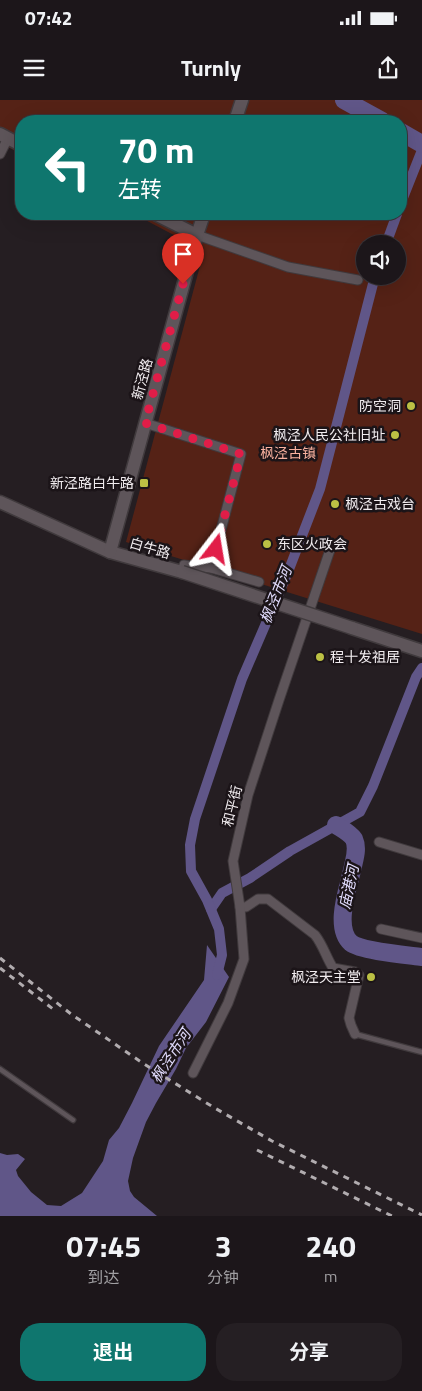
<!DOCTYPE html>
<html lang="zh">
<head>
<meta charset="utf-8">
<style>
	body { margin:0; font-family:"Titillium Web","Noto Sans SC",sans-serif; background:#251f23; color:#f1f3f6; height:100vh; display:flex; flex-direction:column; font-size:19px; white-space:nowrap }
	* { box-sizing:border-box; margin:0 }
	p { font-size:16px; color:#a09fa2 }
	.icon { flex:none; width:28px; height:28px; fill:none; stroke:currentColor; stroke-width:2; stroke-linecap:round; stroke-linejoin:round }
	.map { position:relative; height:1116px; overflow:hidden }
	.details { display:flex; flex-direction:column; background:#1c161a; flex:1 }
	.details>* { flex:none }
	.top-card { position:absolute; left:15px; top:15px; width:392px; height:105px; border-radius:20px; box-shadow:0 5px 20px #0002,0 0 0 1px #3a3539; background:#0f766e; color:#fff; overflow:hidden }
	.buttons { position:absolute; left:356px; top:135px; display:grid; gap:10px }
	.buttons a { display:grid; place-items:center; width:50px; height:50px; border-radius:50%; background:#1c161a; box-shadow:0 5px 20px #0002,0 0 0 1px #3a3539; font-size:25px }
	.pin { position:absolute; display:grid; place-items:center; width:42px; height:42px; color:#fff; margin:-51px -21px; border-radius:50% 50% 50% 0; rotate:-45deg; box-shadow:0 0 5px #0007 }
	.pin .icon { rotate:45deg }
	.me { position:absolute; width:55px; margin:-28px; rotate:14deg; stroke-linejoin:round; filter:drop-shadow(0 0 4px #0008) }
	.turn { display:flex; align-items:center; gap:18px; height:105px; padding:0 20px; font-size:22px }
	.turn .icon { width:65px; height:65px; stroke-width:2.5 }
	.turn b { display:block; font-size:35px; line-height:42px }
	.eta { display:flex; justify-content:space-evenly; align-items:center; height:85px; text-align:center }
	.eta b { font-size:30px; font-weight:700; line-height:35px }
	.primary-button { display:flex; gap:10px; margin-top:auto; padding:10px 20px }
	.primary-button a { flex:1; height:58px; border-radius:20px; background:#0f766e; color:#fff; font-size:20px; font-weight:700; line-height:58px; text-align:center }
	.primary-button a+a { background:#251f23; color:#f1f3f6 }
	.status { display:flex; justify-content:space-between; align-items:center; height:35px; padding:0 25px; background:#1c161a; direction:ltr }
	.status svg { height:14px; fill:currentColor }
	header { display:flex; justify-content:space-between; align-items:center; height:65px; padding:0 20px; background:#1c161a; font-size:22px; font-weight:700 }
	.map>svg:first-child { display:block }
	.green { fill:#552216; fill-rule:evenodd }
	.water { fill:#605688 }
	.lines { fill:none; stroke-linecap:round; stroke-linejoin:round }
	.canal { stroke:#605688; stroke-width:10 }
	.river { stroke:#605688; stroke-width:18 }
	.lane-casing { stroke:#403a3d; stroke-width:7 }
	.street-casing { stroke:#403a3d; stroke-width:11 }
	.secondary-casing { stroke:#403a3d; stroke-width:15 }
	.lane { stroke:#5e555a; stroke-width:4.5 }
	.street { stroke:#5e555a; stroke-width:9 }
	.secondary { stroke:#5e555a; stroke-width:12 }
	.rail { stroke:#b1acaf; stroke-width:3; stroke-dasharray:6 6; stroke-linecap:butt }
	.secondary-bridge-casing { stroke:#403a3d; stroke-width:15; stroke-linecap:butt }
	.secondary-bridge { stroke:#5e555a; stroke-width:12 }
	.route { stroke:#e11d48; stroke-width:9; stroke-dasharray:0 16.2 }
	.poi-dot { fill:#bbc044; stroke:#1b1418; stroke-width:2 }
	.labels { text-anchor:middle; stroke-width:5; stroke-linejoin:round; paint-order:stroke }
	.street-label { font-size:14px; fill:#f1ecef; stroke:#1b1418 }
	.poi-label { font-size:14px; fill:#f1ecef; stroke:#1b1418; text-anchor:end }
	.park-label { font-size:14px; fill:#f9b19f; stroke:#1b1418 }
	.water-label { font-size:15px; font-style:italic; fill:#e0dbfc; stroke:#1b1418 }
</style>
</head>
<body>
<div class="status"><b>07:42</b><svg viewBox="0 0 49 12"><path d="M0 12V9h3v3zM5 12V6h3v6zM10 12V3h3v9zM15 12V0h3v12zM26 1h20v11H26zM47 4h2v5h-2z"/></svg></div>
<header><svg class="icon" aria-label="menu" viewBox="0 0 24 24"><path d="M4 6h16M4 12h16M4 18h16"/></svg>Turnly<svg class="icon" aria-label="share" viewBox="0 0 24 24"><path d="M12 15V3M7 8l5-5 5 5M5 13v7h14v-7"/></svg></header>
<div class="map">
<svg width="422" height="1116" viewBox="0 0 422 1116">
	<rect width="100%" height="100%" fill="#251e22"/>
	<path class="green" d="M 0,0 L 422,0 L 422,534 L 126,442 L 204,151 L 134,114 L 401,114 L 401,21 L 21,21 L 21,54 L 0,43 ZM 365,144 L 398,144 L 398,176 L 365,176 Z"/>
	<polygon class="water" points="207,845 229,877 206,922 186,948 176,969 156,1003 146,1022 133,1058 128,1081 130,1091 134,1097 157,1116 0,1116 0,1053 7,1055 18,1054 25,1059 16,1070 18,1076 31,1092 47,1105 61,1106 82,1093 103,1061 109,1040 119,1028 132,1003 159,946 204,880"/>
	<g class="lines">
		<g class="canal">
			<polyline points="401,103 422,50"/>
			<polyline points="386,144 397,114"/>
			<polyline points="211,809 222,793 250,778 290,751 360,712 373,686 416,577 422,568"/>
			<polyline points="217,875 222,855 219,829 207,800 191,771 190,745 195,719 242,579 288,472 320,389 375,176"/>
		</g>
		<g class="river">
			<polyline points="344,0 382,21"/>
			<polyline points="401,32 422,44"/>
			<path d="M 336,725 C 342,729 350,733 354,739 C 358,748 355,757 353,766 C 349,786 333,827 351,843 C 361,851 407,855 422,857"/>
		</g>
		<defs>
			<g id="lane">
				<polyline points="355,934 422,952"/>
				<polyline points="0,969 73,1020"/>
			</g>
			<g id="street">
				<polyline points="0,54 8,38"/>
				<polyline points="197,135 288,167 358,180"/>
				<polyline points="145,323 241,354 211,468"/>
				<polyline points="182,472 184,465 211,468 259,482"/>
				<polyline points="379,742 422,755"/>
				<path d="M 240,807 L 246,807 L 258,799 L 268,799 L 315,835 C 323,845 326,857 333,868 L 355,872 L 359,875 L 349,918 L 351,925 L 355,934"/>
				<polyline points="381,829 422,838"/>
				<polyline points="193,973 228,903 244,859 240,807 233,761 248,695 279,600 331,447"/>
			</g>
			<g id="secondary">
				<polyline points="235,21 242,0"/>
				<polyline points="0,34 21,45"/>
				<polyline points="155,114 197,135"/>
				<polyline points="0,402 110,452 182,472"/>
				<polyline points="110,452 197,135 204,114"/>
				<polyline points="352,528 422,551"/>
			</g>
		</defs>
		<use href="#lane" class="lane-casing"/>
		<use href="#street" class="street-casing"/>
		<use href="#secondary" class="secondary-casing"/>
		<use href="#lane" class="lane"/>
		<use href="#street" class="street"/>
		<use href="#secondary" class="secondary"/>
		<g class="rail">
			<polyline points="0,858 71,914 144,964 213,1007 272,1041 422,1115"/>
			<polyline points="0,868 53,909"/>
			<polyline points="257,1050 392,1116"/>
		</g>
		<defs>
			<polyline id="secondary-bridge" points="182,472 352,528"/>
		</defs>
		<use href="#secondary-bridge" class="secondary-bridge-casing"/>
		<use href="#secondary-bridge" class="secondary-bridge"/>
	</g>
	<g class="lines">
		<polyline class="route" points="183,184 145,323 241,354 216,449"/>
	</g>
	<g class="poi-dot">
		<circle cx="411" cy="306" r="5"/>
		<circle cx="395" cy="335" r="5"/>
		<rect x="139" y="378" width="10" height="10" rx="2.5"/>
		<circle cx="335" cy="404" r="5"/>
		<circle cx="267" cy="444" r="5"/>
		<circle cx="320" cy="557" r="5"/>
		<circle cx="371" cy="877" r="5"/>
	</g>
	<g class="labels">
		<g class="street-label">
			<text transform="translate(142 279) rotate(-75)" y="5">新泾路</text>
			<text transform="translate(150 448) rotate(16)" y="5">白牛路</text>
			<text transform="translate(232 706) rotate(-76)" y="5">和平街</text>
		</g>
		<g class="poi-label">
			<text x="401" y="311">防空洞</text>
			<text x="385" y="340">枫泾人民公社旧址</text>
			<text x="134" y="388">新泾路白牛路</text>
			<text x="345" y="409" text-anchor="start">枫泾古戏台</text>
			<text x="277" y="449" text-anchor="start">东区火政会</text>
			<text x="330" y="562" text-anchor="start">程十发祖居</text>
			<text x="361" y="882">枫泾天主堂</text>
		</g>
		<g class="park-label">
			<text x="288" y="358">枫泾古镇</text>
		</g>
		<g class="water-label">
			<text transform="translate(276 495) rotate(-68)" y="5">枫泾市河</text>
			<text transform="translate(349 787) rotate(-78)" y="5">庙港河</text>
			<text transform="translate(171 956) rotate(-57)" y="5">枫泾市河</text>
		</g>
	</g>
</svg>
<div class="buttons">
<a><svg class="icon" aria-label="sound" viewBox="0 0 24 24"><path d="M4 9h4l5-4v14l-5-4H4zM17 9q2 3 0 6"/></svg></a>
</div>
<div class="pin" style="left:183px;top:184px;background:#d93025"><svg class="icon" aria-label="arrive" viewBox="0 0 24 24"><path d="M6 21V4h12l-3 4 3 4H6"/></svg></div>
<svg class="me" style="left:216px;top:449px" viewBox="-20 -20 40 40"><path d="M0-17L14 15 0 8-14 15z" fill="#e11d48" stroke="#fff" stroke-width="4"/></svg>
<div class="top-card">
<div class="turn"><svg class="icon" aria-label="left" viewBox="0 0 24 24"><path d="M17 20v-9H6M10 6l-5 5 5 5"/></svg><div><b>70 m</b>左转</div></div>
</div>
</div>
<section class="details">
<div class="eta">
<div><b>07:45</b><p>到达</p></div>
<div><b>3</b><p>分钟</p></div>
<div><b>240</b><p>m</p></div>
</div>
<div class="primary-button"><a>退出</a><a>分享</a></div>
</section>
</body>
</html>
